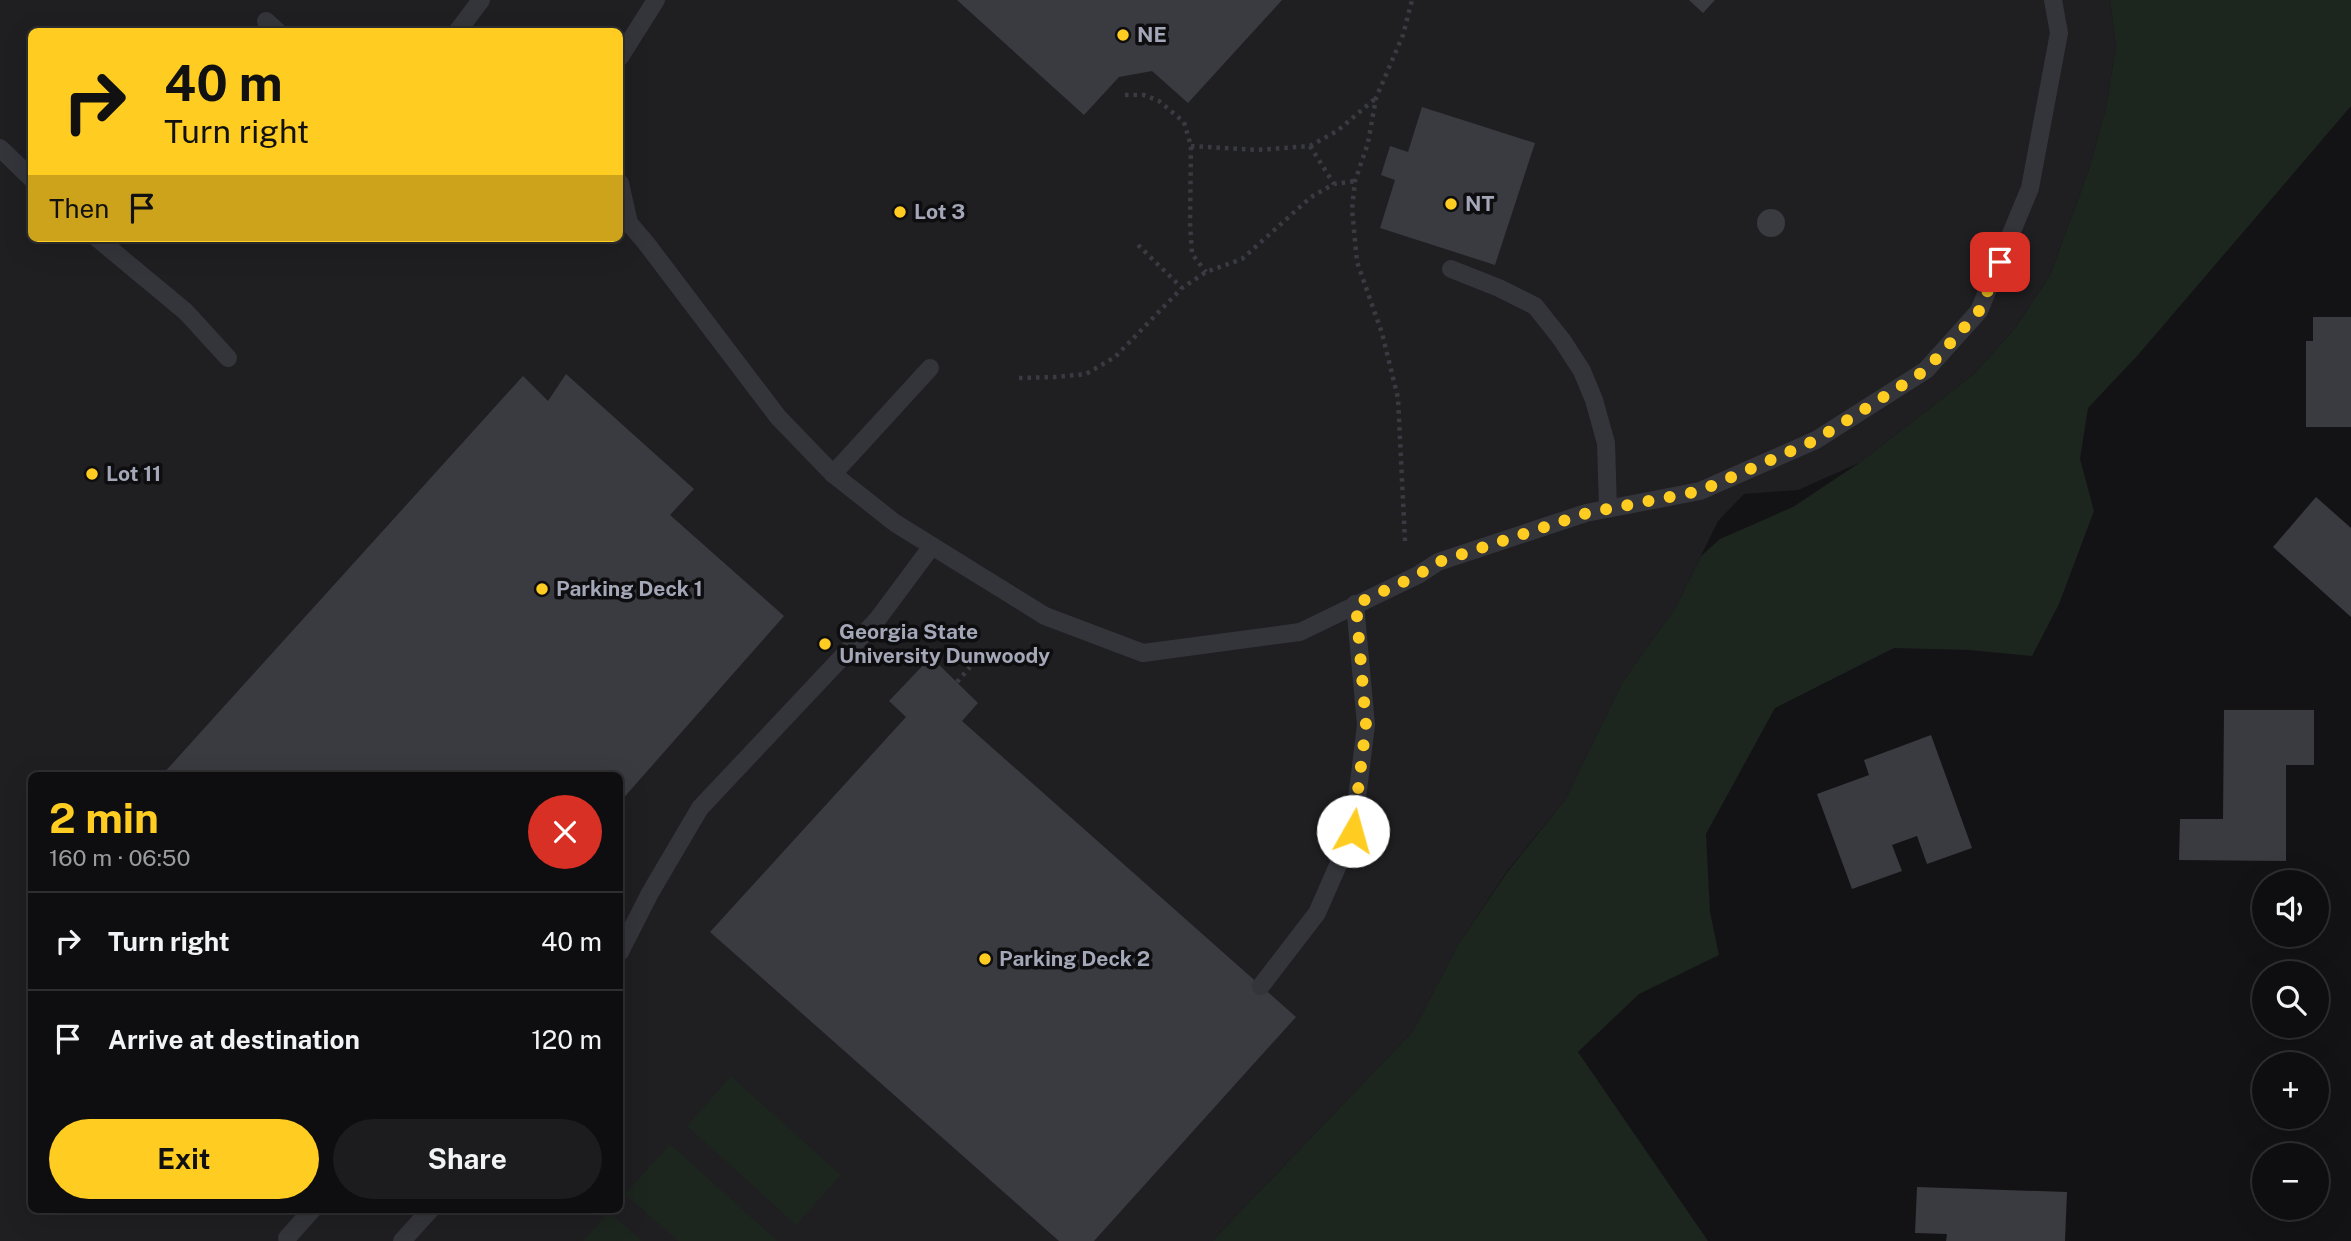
<!DOCTYPE html>
<html lang="en">
<head>
<meta charset="utf-8">
<style>
	body { margin:0; font-family:"Public Sans",sans-serif; background:#1c1c1e; color:#f1f3f6; height:100vh; display:flex; flex-direction:column; font-size:26px; white-space:nowrap }
	* { box-sizing:border-box; margin:0 }
	p { font-size:23px; color:#9b9c9f }
	.icon { flex:none; width:38px; height:38px; fill:none; stroke:currentColor; stroke-width:2; stroke-linecap:round; stroke-linejoin:round }
	.map { position:relative; flex:1; overflow:hidden }
	.side { position:absolute; left:28px; top:772px; width:595px; height:441px; display:flex; flex-direction:column; background:#0e0e10; border-radius:10px; box-shadow:0 7px 28px #0002,0 0 0 2px #2e2e30 }
	.side>* { flex:none }
	.banner { position:absolute; left:28px; top:28px; width:595px; height:214px; border-radius:10px; box-shadow:0 7px 28px #0002,0 0 0 2px #2e2e30; background:#ffcc21; color:#111; overflow:hidden }
	.fabs { position:absolute; left:2252px; top:870px; display:grid; gap:14px }
	.fabs a { display:grid; place-items:center; width:77px; height:77px; border-radius:50%; background:#0e0e10; box-shadow:0 7px 28px #0002,0 0 0 2px #2e2e30; font-size:35px }
	.pin { position:absolute; display:grid; place-items:center; width:60px; height:60px; color:#fff; margin:-30px; border-radius:14px; box-shadow:0 4px 10px #0006 }
	.me { position:absolute; width:77px; margin:-38px; rotate:7deg; stroke-linejoin:round; filter:drop-shadow(0 0 5px #0008) }
	.turn { display:flex; align-items:center; gap:24px; height:147px; padding:0 21px; font-size:32px }
	.turn .icon { width:91px; height:91px; stroke-width:2.5 }
	.turn b { display:block; font-size:49px; line-height:60px }
	.then { display:flex; align-items:center; height:66px; padding:0 21px; background:#0003; gap:14px; font-size:26px }
	.round { display:grid; place-items:center; flex:none; width:74px; height:74px; border-radius:37px; background:#1c1c1e }
	.head { display:flex; align-items:center; justify-content:space-between; height:119px; padding:0 21px }
	h1 { font-size:42px; font-weight:700; line-height:52px; color:#ffcc21 }
	.primary-button { display:flex; gap:14px; margin-top:auto; padding:14px 21px }
	.primary-button a { flex:1; height:80px; border-radius:42px; background:#ffcc21; color:#111; font-size:28px; font-weight:700; line-height:80px; text-align:center }
	.primary-button a+a { background:#1c1c1e; color:#f1f3f6 }
	ul { padding:0; list-style:none }
	li { display:flex; align-items:center; gap:21px; height:98px; padding:0 21px; border-top:2px solid #2e2e30 }
	li div { flex:1 }
	li b { display:block; font-size:26px }
	li em { font-style:normal }
	.map>svg:first-child { display:block }
	.built { fill:#1f1f22; fill-rule:evenodd }
	.green { fill:#1d251f }
	.building { fill:#3a3b40 }
	.lines { fill:none; stroke-linecap:round; stroke-linejoin:round }
	.path { stroke:#3a3b42; stroke-width:4.5; stroke-dasharray:3.5 5; stroke-linecap:butt }
	.service { stroke:#34343b; stroke-width:18 }
	.route { stroke:#ffcc21; stroke-width:12; stroke-dasharray:0 21.6 }
	.poi-dot { fill:#ffcc21; stroke:#0e0e10; stroke-width:2.5 }
	.labels { text-anchor:middle; stroke-width:7; stroke-linejoin:round; paint-order:stroke }
	.poi-label { font-size:21px; font-weight:bold; fill:#a3a7b7; stroke:#0e0e10; text-anchor:start }
</style>
</head>
<body>
<div class="map">
<svg width="2351" height="1241" viewBox="0 0 2351 1241">
	<rect width="100%" height="100%" fill="#131315"/>
	<path class="built" d="M 0,0 L 2110,0 L 2116,45 L 2106,108 L 2088,172 L 2050,275 L 2016,327 L 1974,374 L 1859,463 L 1798,490 L 1744,494 L 1718,521 L 1676,607 L 1623,681 L 1565,800 L 1508,870 L 1459,943 L 1413,1031 L 1212,1241 L 0,1241 ZM 32,32 L 620,32 L 620,238 L 32,238 ZM 32,775 L 620,775 L 620,1209 L 32,1209 Z"/>
	<g class="green">
		<polygon points="2110,0 2351,0 2351,106 2138,355 2088,408 2080,459 2094,511 2059,604 2032,656 1969,650 1894,648 1775,708 1706,834 1710,912 1719,955 1639,994 1578,1052 1708,1241 1212,1241 1413,1031 1459,943 1508,871 1565,800 1623,681 1676,607 1701,556 1720,539 1793,507 1859,463 1974,374 2016,327 2050,275 2088,172 2106,108 2116,45"/>
		<polygon points="731,1076 841,1175 796,1225 687,1126"/>
		<polygon points="670,1144 778,1241 678,1241 625,1194"/>
		<polygon points="609,1212 642,1241 583,1241"/>
	</g>
	<g class="building">
		<polygon points="957,0 1282,0 1188,103 1152,71 1119,77 1084,115"/>
		<polygon points="1689,0 1715,0 1703,13"/>
		<polygon points="1422,107 1535,143 1495,265 1380,228 1395,180 1381,175 1390,146 1408,152"/>
		<circle cx="1771" cy="223" r="14"/>
		<polygon points="2313,317 2351,317 2351,427 2306,427 2306,341 2313,341"/>
		<polygon points="566,374 694,489 670,515 784,616 620,802 620,775 162,775 523,376 548,401"/>
		<polygon points="2316,497 2351,528 2351,617 2273,547"/>
		<polygon points="931,657 978,703 962,721 1296,1017 1094,1241 1059,1241 710,932 906,717 889,701"/>
		<polygon points="2224,710 2314,710 2314,765 2286,765 2286,861 2179,860 2180,819 2223,819"/>
		<polygon points="1931,735 1972,848 1927,864 1917,836 1892,845 1902,871 1852,889 1817,794 1869,775 1864,760"/>
		<polygon points="1917,1187 2067,1192 2065,1241 1946,1241 1947,1234 1915,1233"/>
	</g>
	<g class="lines">
		<g class="path">
			<polyline points="1125,95 1144,95 1159,101 1184,122 1191,146 1190,223 1192,254 1206,272"/>
			<polyline points="1191,146 1257,150 1310,146 1337,131 1376,98"/>
			<polyline points="1310,146 1334,184"/>
			<polyline points="1138,245 1182,288"/>
			<polyline points="1019,378 1056,377 1086,374 1115,357 1182,288 1206,272 1242,259 1311,197 1334,184 1355,181"/>
			<polyline points="1405,541 1398,398 1382,333 1357,262 1352,209 1355,181 1368,143 1376,98 1403,35 1412,0"/>
			<polyline points="948,648 955,654"/>
			<polyline points="957,682 970,667"/>
		</g>
		<g class="service">
			<polyline points="266,21 278,32"/>
			<polyline points="457,32 481,0"/>
			<polyline points="620,57 656,0"/>
			<polyline points="0,148 32,179"/>
			<polyline points="620,183 629,223 646,243 778,417 833,474 895,523 1045,616 1143,653 1300,632 1418,575 1438,562 1586,513 1700,491 1816,440 1926,370 1979,311 2030,188 2059,33 2053,0"/>
			<polyline points="97,238 186,312 228,358"/>
			<polyline points="1451,269 1499,288 1535,306 1562,340 1582,371 1594,400 1606,443 1608,509"/>
			<polyline points="833,474 930,368"/>
			<polyline points="620,952 650,893 700,808 877,620 932,546"/>
			<polyline points="1261,986 1317,913 1353,831 1366,725 1355,604"/>
			<polyline points="287,1238 313,1209"/>
			<polyline points="402,1241 431,1209"/>
		</g>
	</g>
	<g class="lines">
		<polyline class="route" points="1353,831 1366,725 1356,604 1418,575 1438,562 1587,513 1700,491 1816,440 1926,370 1979,311 2000,262"/>
	</g>
	<g class="poi-dot">
		<circle cx="1123" cy="35" r="7"/>
		<circle cx="1451" cy="204" r="7"/>
		<circle cx="900" cy="212" r="7"/>
		<circle cx="92" cy="474" r="7"/>
		<circle cx="542" cy="589" r="7"/>
		<circle cx="825" cy="644" r="7"/>
		<circle cx="985" cy="959" r="7"/>
	</g>
	<g class="labels">
		<g class="poi-label">
			<text x="1137" y="42">NE</text>
			<text x="1465" y="211">NT</text>
			<text x="914" y="219">Lot 3</text>
			<text x="106" y="481">Lot 11</text>
			<text x="556" y="596">Parking Deck 1</text>
			<text x="839" y="639">Georgia State<tspan x="839" dy="24">University Dunwoody</tspan></text>
			<text x="999" y="966">Parking Deck 2</text>
		</g>
	</g>
</svg>
<div class="fabs">
<a><svg class="icon" aria-label="sound" viewBox="0 0 24 24"><path d="M4 9h4l5-4v14l-5-4H4zM17 9q2 3 0 6"/></svg></a>
<a><svg class="icon" aria-label="search" viewBox="0 0 24 24"><circle cx="10" cy="10" r="6"/><path d="M15 15l6 6"/></svg></a>
<a>+</a>
<a>−</a>
</div>
<div class="pin" style="left:2000px;top:262px;background:#d93025"><svg class="icon" aria-label="arrive" viewBox="0 0 24 24"><path d="M6 21V4h12l-3 4 3 4H6"/></svg></div>
<svg class="me" style="left:1353px;top:831px" viewBox="-20 -20 40 40"><circle r="19" fill="#fff"/><path d="M0-13L10 11 0 6-10 11z" fill="#ffcc21"/></svg>
<div class="banner">
<div class="turn"><svg class="icon" aria-label="right" viewBox="0 0 24 24"><path d="M7 20v-9h11M14 6l5 5-5 5"/></svg><div><b>40 m</b>Turn right</div></div>
<div class="then">Then<svg class="icon" aria-label="arrive" viewBox="0 0 24 24"><path d="M6 21V4h12l-3 4 3 4H6"/></svg></div>
</div>
<section class="side">
<div class="head"><div><h1>2 min</h1><p>160 m · 06:50</p></div><a class="round" style="background:#d93025;color:#fff"><svg class="icon" aria-label="close" viewBox="0 0 24 24"><path d="M6 6l12 12M18 6L6 18"/></svg></a></div>
<ul>
<li><svg class="icon" aria-label="right" viewBox="0 0 24 24"><path d="M7 20v-9h11M14 6l5 5-5 5"/></svg><div><b>Turn right</b></div><em>40 m</em></li>
<li><svg class="icon" aria-label="arrive" viewBox="0 0 24 24"><path d="M6 21V4h12l-3 4 3 4H6"/></svg><div><b>Arrive at destination</b></div><em>120 m</em></li>
</ul>
<div class="primary-button"><a>Exit</a><a>Share</a></div>
</section>
</div>
</body>
</html>
